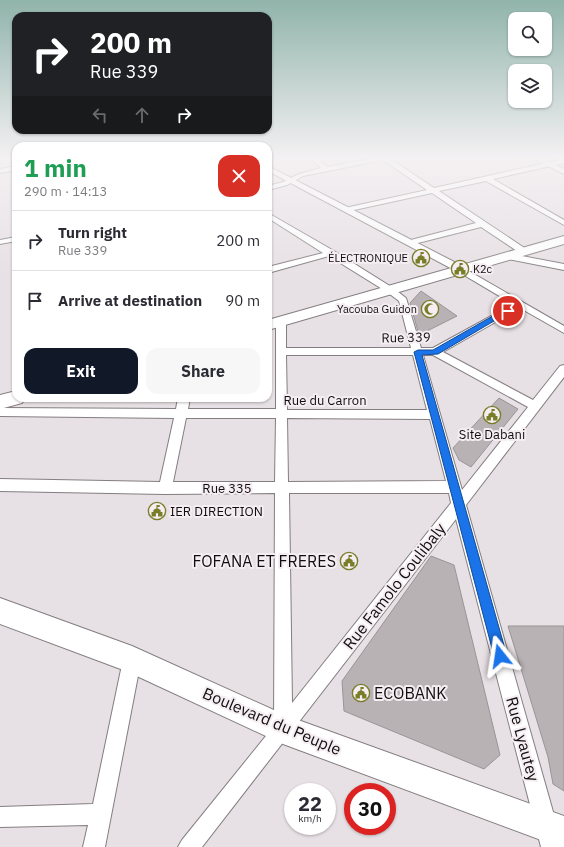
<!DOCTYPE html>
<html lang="en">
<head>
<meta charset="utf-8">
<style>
	body { margin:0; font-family:"IBM Plex Sans",sans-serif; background:#f7f7f7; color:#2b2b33; height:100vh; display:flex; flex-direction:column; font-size:15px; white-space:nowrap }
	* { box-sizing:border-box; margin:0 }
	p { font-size:13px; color:#7c7c81 }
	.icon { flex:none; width:22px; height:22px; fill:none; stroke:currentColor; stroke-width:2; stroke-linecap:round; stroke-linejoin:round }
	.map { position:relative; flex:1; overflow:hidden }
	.panel { position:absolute; left:12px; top:142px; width:260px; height:260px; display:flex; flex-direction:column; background:#fff; border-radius:12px; box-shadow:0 1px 3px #0004 }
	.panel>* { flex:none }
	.banner { position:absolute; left:12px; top:12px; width:260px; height:122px; border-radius:12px; box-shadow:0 1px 3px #0004; background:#202124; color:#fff; overflow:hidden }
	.controls { position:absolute; left:508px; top:12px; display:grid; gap:8px }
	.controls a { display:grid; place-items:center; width:44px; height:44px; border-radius:8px; background:#fff; box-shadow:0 1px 3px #0004; font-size:20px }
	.speed { position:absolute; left:284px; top:783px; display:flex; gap:8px; font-size:20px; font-weight:700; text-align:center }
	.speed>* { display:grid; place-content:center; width:52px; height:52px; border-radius:50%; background:#fff; box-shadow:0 1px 3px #0004; line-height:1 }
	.speed small { font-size:10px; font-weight:400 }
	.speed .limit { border:6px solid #d22; background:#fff; color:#111 }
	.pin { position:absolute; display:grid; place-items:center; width:34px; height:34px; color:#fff; margin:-17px; border:2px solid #fff; border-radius:50%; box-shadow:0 1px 4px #0007 }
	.me { position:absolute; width:44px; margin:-22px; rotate:345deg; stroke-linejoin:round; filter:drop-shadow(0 0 3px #0008) }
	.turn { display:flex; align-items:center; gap:14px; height:84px; padding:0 12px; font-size:18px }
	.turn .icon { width:52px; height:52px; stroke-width:2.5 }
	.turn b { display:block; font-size:28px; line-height:34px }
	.lanes { display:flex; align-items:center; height:38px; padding:0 12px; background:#0003; justify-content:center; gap:20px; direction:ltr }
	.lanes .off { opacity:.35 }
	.round { display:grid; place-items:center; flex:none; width:42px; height:42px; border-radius:12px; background:#f7f7f7 }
	.summary { display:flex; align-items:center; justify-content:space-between; height:68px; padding:0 12px }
	h1 { font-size:24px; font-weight:700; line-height:30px; color:#1e9e55 }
	.primary-button { display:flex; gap:8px; margin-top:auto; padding:8px 12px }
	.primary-button a { flex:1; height:46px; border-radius:12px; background:#111827; color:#fff; font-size:16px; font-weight:700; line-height:46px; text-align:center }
	.primary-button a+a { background:#f7f7f7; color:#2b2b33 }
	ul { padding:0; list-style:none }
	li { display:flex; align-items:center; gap:12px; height:60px; padding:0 12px; border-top:1px solid #e1e1e2 }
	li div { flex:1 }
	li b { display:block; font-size:15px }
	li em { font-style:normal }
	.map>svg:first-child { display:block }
	.building { fill:#b9b2b5; stroke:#9a9497 }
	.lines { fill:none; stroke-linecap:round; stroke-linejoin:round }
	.minor-casing { stroke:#847e81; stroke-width:2 }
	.tertiary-casing { stroke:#847e81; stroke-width:2 }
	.primary-casing { stroke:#847e81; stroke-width:2 }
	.minor { fill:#fff; fill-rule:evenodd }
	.tertiary { fill:#fff; fill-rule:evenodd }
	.primary { fill:#fff; fill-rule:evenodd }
	.route { fill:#1a73e8; stroke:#114b97 }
	.labels { text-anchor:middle; stroke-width:4; stroke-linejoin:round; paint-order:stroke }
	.far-poi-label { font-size:11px; fill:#100e0f; stroke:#f5edf1; text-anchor:end }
	.street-label { font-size:13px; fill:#100e0f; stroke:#f5edf1 }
	.poi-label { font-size:13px; fill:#100e0f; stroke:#f5edf1 }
	.near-poi-label { font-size:16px; fill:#100e0f; stroke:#f5edf1; text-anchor:end }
	.near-street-label { font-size:16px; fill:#100e0f; stroke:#f5edf1 }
</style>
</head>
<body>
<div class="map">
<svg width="564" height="847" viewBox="0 0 564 847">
	<rect width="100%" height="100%" fill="#e7e0e4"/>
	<g class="building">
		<polygon points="421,291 457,316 419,335 410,303"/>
		<polygon points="499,398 518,409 471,467 459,460 453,448"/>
		<polygon points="431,556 454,565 500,755 484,769 344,711 342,681"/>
		<polygon points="508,626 564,626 564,791 553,784 548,757"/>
	</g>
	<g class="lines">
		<defs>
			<g id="minor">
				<polygon points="310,158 317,158 327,167 372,158 389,158 434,188 564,159 564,163 493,179 564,220 564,225 486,181 439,191 526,249 527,251 526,253 520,253 481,227 410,245 407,245 407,241 476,223 432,193 345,212 345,208 427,190 383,160 303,176 287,185 268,190 268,186 283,182 299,174 321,168"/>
				<polygon points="16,166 16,170 0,173 0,169"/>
				<path d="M 268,213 L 334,251 L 393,288 L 406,298 L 421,348 L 433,348 L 513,304 L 457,271 L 456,269 L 460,266 L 564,326 L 564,333 L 520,308 L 443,352 L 533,400 L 560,366 L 564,365 L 564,377 L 466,505 L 563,847 L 541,847 L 456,519 L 202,847 L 178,847 L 182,840 L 274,726 L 275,493 L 165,494 L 0,491 L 0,479 L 160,482 L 174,418 L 0,416 L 0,408 L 176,409 L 178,398 L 190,398 L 188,409 L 276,409 L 276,321 L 281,318 L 286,321 L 286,348 L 411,348 L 399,301 L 387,292 L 329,256 L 268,273 L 268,267 L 323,253 L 268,218 ZM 286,355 L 413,355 L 427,410 L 287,410 ZM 423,355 L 433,355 L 528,407 L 462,490 ZM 186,418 L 276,418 L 275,482 L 173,482 ZM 287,418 L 430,419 L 446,481 L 288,482 ZM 289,493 L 449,493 L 451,503 L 292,703 Z"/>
				<polygon points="16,237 16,241 0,244 0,240"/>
				<polygon points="506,253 564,264 564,270 503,258 502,256"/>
				<polygon points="132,651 138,654 141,660 105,847 83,847 88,825 0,827 0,807 93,804 123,660 126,654"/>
			</g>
			<g id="tertiary">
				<polygon points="532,158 543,158 564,169 564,174"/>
				<polygon points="268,166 464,267 465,269 460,272 456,271 268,171"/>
			</g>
			<g id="primary">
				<polygon points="564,236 564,244 268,330 268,320"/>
				<polygon points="16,391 16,398 25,398 22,403 0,409 0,395"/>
				<polygon points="0,598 132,646 287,716 564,816 564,847 560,847 283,744 126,671 0,624"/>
			</g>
		</defs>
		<use href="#minor" class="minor-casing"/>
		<use href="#tertiary" class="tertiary-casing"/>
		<use href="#primary" class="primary-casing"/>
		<use href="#minor" class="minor"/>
		<use href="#tertiary" class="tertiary"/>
		<use href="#primary" class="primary"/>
	</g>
	<linearGradient id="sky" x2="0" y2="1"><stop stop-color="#90b4aa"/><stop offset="0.57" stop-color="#f4f1f3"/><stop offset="1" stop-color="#f4f1f3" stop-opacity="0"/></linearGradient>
	<rect width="564" height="277" fill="url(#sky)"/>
	<polygon class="route" points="505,309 510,309 511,311 438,354 422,355 507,656 505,661 500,663 496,661 494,656 414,352 418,350 433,350"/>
	<defs>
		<symbol id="civic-ring" viewBox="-11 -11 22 22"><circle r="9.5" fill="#f5edf1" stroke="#787e28" stroke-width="1.5"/><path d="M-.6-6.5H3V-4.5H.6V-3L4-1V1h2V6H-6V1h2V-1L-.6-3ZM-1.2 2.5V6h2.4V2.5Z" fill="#787e28"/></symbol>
		<symbol id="mosque-ring" viewBox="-11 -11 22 22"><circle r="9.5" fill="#f5edf1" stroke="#787e28" stroke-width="1.5"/><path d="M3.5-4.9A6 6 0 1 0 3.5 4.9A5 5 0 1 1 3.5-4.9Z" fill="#787e28"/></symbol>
	</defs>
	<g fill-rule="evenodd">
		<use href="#civic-ring" x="411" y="248" width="20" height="20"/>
		<use href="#civic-ring" x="450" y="259" width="20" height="20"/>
		<use href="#mosque-ring" x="420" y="299" width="20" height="20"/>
		<use href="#civic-ring" x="482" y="405" width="20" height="20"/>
		<use href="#civic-ring" x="147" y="501" width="20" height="20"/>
		<use href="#civic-ring" x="339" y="551" width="20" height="20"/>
		<use href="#civic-ring" x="351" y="683" width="20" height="20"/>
	</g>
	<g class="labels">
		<g class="far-poi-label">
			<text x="408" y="262">ÉLECTRONIQUE</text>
			<text x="473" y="273" text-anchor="start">K2c</text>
			<text x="417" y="313">Yacouba Guidon</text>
		</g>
		<g class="street-label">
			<text transform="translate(406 337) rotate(-1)" y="5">Rue 339</text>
			<text x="325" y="405">Rue du Carron</text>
			<text x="227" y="493">Rue 335</text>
		</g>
		<g class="poi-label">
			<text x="492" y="439">Site Dabani</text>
			<text x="170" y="516" text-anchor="start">IER DIRECTION</text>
		</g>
		<g class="near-poi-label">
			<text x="336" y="567">FOFANA ET FRERES</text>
			<text x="374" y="699" text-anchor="start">ECOBANK</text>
		</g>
		<g class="near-street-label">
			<text transform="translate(394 586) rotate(-52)" y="6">Rue Famolo Coulibaly</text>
			<text transform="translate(272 721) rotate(23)" y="6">Boulevard du Peuple</text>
			<text transform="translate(523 739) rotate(75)" y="6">Rue Lyautey</text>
		</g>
	</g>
</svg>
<div class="controls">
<a><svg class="icon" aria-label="search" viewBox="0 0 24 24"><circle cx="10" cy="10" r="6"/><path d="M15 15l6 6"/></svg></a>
<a><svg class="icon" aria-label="layers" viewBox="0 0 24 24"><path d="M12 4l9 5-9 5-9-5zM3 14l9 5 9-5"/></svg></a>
</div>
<div class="speed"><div>22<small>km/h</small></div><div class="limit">30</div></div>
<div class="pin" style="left:508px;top:311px;background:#d93025"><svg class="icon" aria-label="arrive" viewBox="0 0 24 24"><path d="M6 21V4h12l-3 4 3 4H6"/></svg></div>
<svg class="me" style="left:500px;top:656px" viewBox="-20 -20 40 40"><path d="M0-17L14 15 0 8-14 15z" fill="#1a73e8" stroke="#fff" stroke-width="4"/></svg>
<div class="banner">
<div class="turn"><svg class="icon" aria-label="right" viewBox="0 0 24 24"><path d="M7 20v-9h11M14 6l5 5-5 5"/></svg><div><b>200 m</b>Rue 339</div></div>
<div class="lanes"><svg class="icon off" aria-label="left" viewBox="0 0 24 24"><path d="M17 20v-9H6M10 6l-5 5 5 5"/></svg><svg class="icon off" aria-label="ahead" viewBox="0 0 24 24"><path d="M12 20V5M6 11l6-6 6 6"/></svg><svg class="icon" aria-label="right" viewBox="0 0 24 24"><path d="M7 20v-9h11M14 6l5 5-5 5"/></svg></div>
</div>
<section class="panel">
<div class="summary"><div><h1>1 min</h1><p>290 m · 14:13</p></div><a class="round" style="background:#d93025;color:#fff"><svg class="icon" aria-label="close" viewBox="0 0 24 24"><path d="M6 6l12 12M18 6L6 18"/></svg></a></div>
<ul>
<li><svg class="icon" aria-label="right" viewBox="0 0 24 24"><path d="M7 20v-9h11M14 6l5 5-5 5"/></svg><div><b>Turn right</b><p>Rue 339</p></div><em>200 m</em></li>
<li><svg class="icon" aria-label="arrive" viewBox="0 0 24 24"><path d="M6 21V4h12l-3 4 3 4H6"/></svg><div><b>Arrive at destination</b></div><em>90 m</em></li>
</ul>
<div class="primary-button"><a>Exit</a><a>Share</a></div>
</section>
</div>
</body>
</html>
